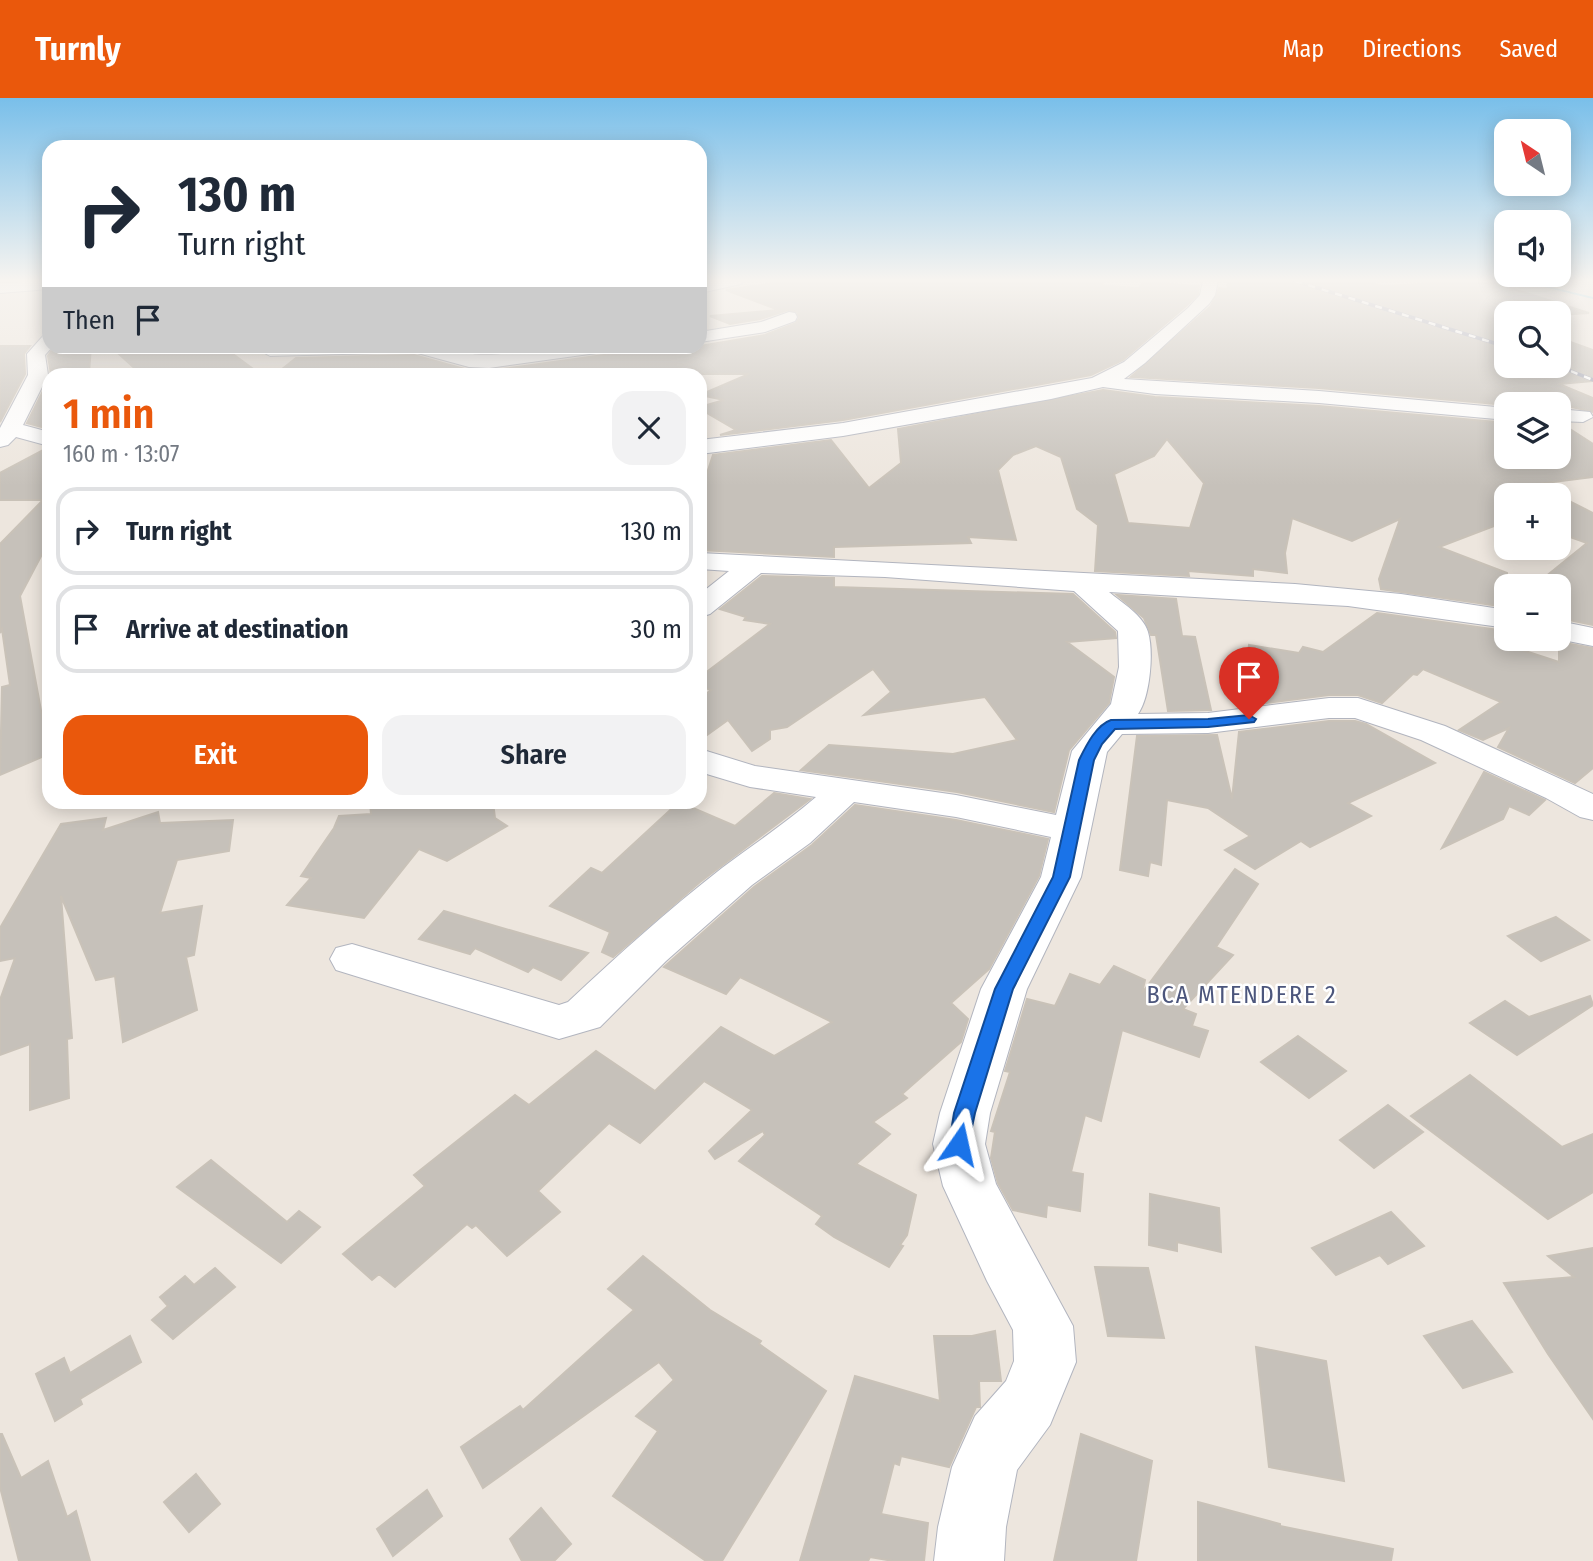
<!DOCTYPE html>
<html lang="en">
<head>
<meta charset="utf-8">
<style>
	body { margin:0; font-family:"Fira Sans Condensed",sans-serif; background:#f2f2f3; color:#1f2937; height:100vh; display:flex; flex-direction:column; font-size:26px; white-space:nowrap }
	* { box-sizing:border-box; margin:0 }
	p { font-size:23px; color:#747a83 }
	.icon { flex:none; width:38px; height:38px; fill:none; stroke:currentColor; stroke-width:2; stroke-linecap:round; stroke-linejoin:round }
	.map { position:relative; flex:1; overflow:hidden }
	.drawer { position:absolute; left:42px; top:270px; width:665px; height:441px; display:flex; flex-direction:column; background:#fff; border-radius:21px; box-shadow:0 4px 18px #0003 }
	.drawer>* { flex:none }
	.hud { position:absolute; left:42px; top:42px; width:665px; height:214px; border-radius:21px; box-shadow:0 4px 18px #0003; background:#fff; color:#1f2937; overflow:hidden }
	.needle { width:46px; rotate:325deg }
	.controls { position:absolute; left:1494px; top:21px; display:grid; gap:14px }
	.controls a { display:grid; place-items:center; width:77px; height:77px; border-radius:14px; background:#fff; box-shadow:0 4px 18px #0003; font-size:35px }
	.pin { position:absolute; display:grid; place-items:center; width:60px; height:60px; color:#fff; margin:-72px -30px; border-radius:50% 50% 50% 0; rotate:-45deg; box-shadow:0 0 7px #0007 }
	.pin .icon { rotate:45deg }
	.me { position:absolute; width:77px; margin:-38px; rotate:11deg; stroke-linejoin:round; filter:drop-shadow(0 0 5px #0008) }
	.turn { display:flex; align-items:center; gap:24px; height:147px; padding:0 21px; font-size:32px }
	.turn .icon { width:91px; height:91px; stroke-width:2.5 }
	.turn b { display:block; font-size:49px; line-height:60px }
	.then { display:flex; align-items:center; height:66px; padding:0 21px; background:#0003; gap:14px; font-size:26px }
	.round { display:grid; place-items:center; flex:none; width:74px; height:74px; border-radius:21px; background:#f2f2f3 }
	.headline { display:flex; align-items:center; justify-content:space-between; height:119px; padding:0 21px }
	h1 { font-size:42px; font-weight:600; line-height:52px; color:#ea580c }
	.primary-button { display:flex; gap:14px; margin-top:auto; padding:14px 21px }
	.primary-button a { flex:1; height:80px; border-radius:21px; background:#ea580c; color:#fff; font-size:28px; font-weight:600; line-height:80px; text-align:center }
	.primary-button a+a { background:#f2f2f3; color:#1f2937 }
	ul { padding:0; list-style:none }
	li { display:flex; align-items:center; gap:21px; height:88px; margin:0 14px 10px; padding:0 7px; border:4px solid #e0e1e3; border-radius:21px }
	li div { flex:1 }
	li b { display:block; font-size:26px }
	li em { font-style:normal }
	header { display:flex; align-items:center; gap:42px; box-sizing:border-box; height:98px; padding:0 35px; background:#ea580c; color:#fff }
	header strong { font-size:33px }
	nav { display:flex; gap:38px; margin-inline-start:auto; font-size:24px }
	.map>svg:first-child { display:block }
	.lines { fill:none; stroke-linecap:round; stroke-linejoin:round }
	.stream { fill:#73cfed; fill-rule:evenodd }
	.building { fill:#c6c1ba; stroke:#c9c2b8; stroke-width:2; fill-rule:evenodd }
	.minor-casing { stroke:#b2b5bf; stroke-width:2 }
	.minor { fill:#fff; fill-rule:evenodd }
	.rail-casing { stroke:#a1a4b6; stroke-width:3.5 }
	.rail { stroke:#fff; stroke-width:2.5; stroke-dasharray:7; stroke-linecap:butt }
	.route { fill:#1a73e8; stroke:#114b97; stroke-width:2 }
	.labels { text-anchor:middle; stroke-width:5; stroke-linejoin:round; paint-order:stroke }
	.quarter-label { font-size:24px; letter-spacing:2px; fill:#4c567c; stroke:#fff }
</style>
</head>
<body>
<header>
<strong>Turnly</strong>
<nav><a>Map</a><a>Directions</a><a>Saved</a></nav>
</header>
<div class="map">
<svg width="1593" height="1463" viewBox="0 0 1593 1463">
	<rect width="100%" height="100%" fill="#ede6de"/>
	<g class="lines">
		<polygon class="stream" points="1520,183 1526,183 1593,199 1593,201"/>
	</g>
	<g class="building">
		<polygon points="789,183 1102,183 1103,188 1139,190 1143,184 1199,188 1198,196 1186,208 1123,262 1091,277 843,322 720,337 736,332 700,311 700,309 724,302 700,297 749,276 276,276 296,260 414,257 468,272 489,273 611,256 623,248 700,248 765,237 796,225 799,220 797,214 788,212 760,221 730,226 710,218 779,212 726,192"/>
		<polygon points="1227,183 1367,183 1382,188 1478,183 1501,187 1589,215 1559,217 1559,215 1507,215 1507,268 1559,268 1559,240 1593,252 1593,283 1559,286 1593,300 1593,314 1559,306 1507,307 1319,290 1131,279 1211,208 1219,190 1228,191"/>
		<polygon points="0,248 30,248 24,256 25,276 0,324"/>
		<polygon points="55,248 91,248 89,275 51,276 48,258"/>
		<polygon points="110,248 222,248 253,271 141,276"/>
		<polygon points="448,248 542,248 486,254"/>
		<polygon points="49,281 49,331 27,325"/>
		<path d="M 1103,292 L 1155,299 L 1319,308 L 1507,325 L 1507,359 L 1559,359 L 1559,326 L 1562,326 L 1593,346 L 1593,379 L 1537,386 L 1559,397 L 1507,397 L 1507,423 L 1439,449 L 1507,475 L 1507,509 L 1381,491 L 1379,481 L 1400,421 L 1352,443 L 1292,420 L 1285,455 L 1287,475 L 1253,471 L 1253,478 L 1188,473 L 1189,478 L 1095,473 L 1098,427 L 1077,411 L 1061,359 L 1036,348 L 1013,357 L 998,372 L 1016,442 L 968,439 L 971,445 L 834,449 L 834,459 L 700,452 L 700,397 L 713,357 L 831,342 L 869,390 L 901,365 L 898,331 ZM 1167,341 L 1204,385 L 1190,430 L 1128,425 L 1114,376 L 1154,358 Z"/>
		<polygon points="47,350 49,350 49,443 20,498 49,656 0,677 2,589 10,587 2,531 0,535 0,446 43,402 0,402 0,375"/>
		<polygon points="1559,398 1593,415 1593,527 1559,520 1559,488 1534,488 1587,445 1559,435"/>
		<polygon points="762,478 834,480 834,489 1073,496 1115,534 1116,540 1067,544 1114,579 1109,605 1069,652 1054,714 957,694 801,672 829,647 953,656 1017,642 985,599 864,617 891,594 873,571 787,629 770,632 770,641 752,653 728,622 700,642 700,601 711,592 700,588 700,579 770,526 744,522 746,519 720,511"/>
		<polygon points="1117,497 1176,501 1182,538 1195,539 1211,612 1168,613 1156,537 1151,537 1144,520"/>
		<polygon points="1377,515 1507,533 1507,547 1559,564 1559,544 1593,550 1593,670 1575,685 1498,649 1509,630 1483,642 1459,632 1501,604 1423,571 1417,577 1413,576 1382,605 1358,597 1329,597 1242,608 1249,547 1299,555 1303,549 1323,554"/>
		<polygon points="1329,623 1355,623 1366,626 1435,665 1348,705 1371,718 1310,749 1301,743 1255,771 1225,752 1250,738 1208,710 1167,702 1161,767 1150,764 1148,778 1120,772 1137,638 1217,637 1232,701 1239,634"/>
		<polygon points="1484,674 1545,702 1529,717 1509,708 1503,721 1442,750"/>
		<polygon points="774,695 810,701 700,784 613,859 602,854 610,834 550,808 591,770 602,775 679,704 735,728"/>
		<polygon points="370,704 493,704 495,720 507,728 447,763 419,751 364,820 287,807 311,780 301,778 334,730 339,718 371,716"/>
		<polygon points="855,707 956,722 1048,741 1039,778 989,871 951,905 968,921 961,944 902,996 907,1000 873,1024 890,1036 856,1066 916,1097 907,1137 900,1147 903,1148 889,1169 834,1139 816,1126 822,1118 739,1063 765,1037 763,1033 715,1061 709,1053 752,1012 704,983 640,1045 609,1025 538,1093 560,1114 507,1158 476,1127 472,1130 467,1126 395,1189 379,1176 372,1182 343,1156 425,1088 414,1077 515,997 529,1007 596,953 655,993 721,929 774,958 832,924 740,879 726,896 664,869 754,789 812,747"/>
		<polygon points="158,714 160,725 233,722 229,753 177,762 160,815 202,808 194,857 186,859 197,912 123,944 115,878 96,882 61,798 72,940 67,941 69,1000 30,1012 30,946 0,957 0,902 15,860 0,863 0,830 61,726 106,720 103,732"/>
		<polygon points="1235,771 1258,786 1216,849 1233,857 1183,911 1196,916 1192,928 1208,933 1199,959 1122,932 1101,1023 1085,1017 1071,1074 1083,1076 1080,1113 1047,1107 1046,1119 1013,1112 998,1085 991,1060 995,1034 991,1033 1010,974 1005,973 1027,901 1055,908 1070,876 1100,887 1114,868 1145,882 1142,895"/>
		<polygon points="444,813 588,855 561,882 533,869 528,874 475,850 470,856 419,841"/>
		<polygon points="1556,819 1589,842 1541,863 1508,838"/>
		<polygon points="1590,898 1593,907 1517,957 1470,925 1505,903 1529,919"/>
		<polygon points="1298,938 1346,973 1309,1000 1261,964"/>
		<polygon points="1470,977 1562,1049 1593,1036 1593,1094 1548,1121 1411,1018"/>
		<polygon points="1388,1007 1423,1034 1374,1070 1340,1042"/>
		<polygon points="211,1062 287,1124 299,1113 320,1129 281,1165 177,1089"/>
		<polygon points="1150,1096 1219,1110 1221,1154 1177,1144 1177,1153 1149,1147"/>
		<polygon points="1391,1114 1424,1148 1388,1166 1380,1157 1336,1177 1312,1150"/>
		<polygon points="1593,1150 1593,1321 1548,1256 1504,1185 1574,1179 1548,1158"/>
		<polygon points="643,1158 710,1212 761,1243 759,1246 826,1293 722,1463 706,1463 613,1398 658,1333 636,1318 674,1282 659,1264 483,1390 461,1349 520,1308 523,1312 634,1212 608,1191"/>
		<polygon points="1095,1169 1148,1170 1164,1240 1108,1238"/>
		<polygon points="215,1170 235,1189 173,1241 152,1222 168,1208 160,1199 185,1178 194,1187"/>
		<polygon points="1472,1223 1512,1274 1463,1290 1424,1238"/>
		<polygon points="995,1233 1001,1283 979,1283 980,1309 976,1309 949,1369 901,1358 899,1367 894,1365 881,1416 928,1425 924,1463 893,1463 870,1459 868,1463 800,1463 855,1278 940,1303 934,1238 972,1238"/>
		<polygon points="130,1238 141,1264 80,1301 82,1306 55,1323 36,1276 64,1260 70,1275"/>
		<polygon points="1256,1249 1326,1263 1344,1383 1269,1369"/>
		<polygon points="0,1336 2,1336 21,1380 48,1363 67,1419 76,1413 90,1463 19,1463 0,1389"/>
		<polygon points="1081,1336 1152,1363 1136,1463 1054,1463"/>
		<polygon points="196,1376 220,1406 189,1434 164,1404"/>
		<polygon points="427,1392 442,1418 393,1458 377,1431"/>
		<polygon points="1198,1404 1280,1426 1280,1428 1393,1451 1391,1463 1198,1463"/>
		<polygon points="541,1410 571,1446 554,1463 522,1463 510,1441"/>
	</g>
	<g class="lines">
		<defs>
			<g id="minor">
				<polygon points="49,183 49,191 0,195 0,185"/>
				<polygon points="713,183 744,183 741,186 700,195 700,185"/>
				<polygon points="1203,183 1218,183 1215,197 1209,206 1145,265 1124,281 1319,293 1507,310 1507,322 1319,305 1155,296 1103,289 1051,301 843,338 700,356 700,342 843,325 1092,280 1124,264 1188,210 1200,197"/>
				<polygon points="789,214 795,215 797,219 795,223 765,234 700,244 700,234 761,224"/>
				<polygon points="49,237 49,248 53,248 45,257 48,277 23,327 49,334 49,348 16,339 8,347 0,349 0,330 28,277 27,256 43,238"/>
				<path d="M 437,248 C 485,265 516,252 565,249 C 583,247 602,248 620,248 L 611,253 L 489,270 L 469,269 L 414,254 L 270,258 L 261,253 L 266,248 Z"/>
				<polygon points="1559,311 1590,314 1593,319 1583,324 1559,323"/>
				<path d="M 700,455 L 1295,486 L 1401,496 L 1507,512 L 1507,530 L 1348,508 L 1109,494 C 1122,505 1143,517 1148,534 C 1154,554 1150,599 1138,616 L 1208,615 L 1329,600 L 1358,600 L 1445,628 L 1593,696 L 1593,722 L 1580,719 L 1546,700 L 1421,642 L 1355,620 L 1329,620 L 1208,635 L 1122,636 L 1107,654 L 1081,779 L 1027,891 L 990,1015 L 985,1046 L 996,1086 L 1073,1228 L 1076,1264 L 1050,1327 L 1017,1372 L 1006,1429 L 1004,1463 L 934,1463 L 938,1429 L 952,1369 L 975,1318 L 1006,1283 L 1014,1263 L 1013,1232 L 987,1183 L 943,1088 L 933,1046 L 940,1015 L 981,891 L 1041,779 L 1051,739 L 956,719 L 854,704 L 810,745 L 752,787 L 666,863 L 600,929 L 559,941 L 336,872 L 330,861 L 336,850 L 352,846 L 559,907 L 568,904 C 618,857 668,812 722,770 C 754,746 786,725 816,699 L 750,689 L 700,674 L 700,651 L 755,668 L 956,697 L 1056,717 L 1072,653 L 1111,606 L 1119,569 L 1118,533 L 1074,493 L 885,479 L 761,475 L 710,516 L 700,519 L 700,496 L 729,473 L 700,471 Z"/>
				<polygon points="1559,523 1593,530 1593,548 1558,541"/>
			</g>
		</defs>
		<use href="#minor" class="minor-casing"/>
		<use href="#minor" class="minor"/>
		<defs>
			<g id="rail">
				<polyline points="1295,183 1507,249"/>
				<polyline points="1558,268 1593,282"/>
			</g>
		</defs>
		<use href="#rail" class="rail-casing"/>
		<use href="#rail" class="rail"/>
	</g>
	<linearGradient id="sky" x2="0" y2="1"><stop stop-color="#79bfea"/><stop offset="0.47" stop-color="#f7f4f0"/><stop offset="1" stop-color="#f7f4f0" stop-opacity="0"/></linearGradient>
	<rect width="1593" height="388" fill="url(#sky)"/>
	<path class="route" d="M 1249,617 L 1256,621 L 1254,624 L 1208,629 L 1115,631 L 1102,646 L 1094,662 L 1070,779 L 1013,891 L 975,1015 L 967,1052 L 959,1055 L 952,1052 L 949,1046 L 954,1015 L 995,891 L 1053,779 L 1079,662 C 1086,648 1096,627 1111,622 L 1208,621 Z"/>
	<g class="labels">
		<g class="quarter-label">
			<text x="1242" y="905">BCA MTENDERE 2</text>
		</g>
	</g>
</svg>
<div class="controls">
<a><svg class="needle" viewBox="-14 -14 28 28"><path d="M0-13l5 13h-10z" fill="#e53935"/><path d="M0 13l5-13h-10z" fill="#747a83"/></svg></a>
<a><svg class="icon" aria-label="sound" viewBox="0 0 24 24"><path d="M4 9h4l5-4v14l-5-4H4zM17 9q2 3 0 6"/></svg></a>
<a><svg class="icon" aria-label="search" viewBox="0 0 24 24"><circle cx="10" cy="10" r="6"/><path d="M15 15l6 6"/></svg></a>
<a><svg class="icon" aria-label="layers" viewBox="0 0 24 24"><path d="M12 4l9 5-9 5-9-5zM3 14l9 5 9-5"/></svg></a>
<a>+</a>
<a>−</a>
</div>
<div class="pin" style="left:1249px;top:621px;background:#d93025"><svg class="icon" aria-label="arrive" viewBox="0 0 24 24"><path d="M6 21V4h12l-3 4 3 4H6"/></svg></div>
<svg class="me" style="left:959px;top:1046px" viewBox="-20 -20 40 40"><path d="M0-17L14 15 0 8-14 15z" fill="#1a73e8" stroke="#fff" stroke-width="4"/></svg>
<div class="hud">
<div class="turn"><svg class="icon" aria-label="right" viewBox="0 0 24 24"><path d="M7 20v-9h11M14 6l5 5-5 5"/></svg><div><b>130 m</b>Turn right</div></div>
<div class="then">Then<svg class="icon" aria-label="arrive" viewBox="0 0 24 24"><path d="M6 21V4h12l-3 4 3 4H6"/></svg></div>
</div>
<section class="drawer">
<div class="headline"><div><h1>1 min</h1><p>160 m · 13:07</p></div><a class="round"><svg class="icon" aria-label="close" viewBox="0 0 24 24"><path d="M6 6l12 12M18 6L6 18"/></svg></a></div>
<ul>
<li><svg class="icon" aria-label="right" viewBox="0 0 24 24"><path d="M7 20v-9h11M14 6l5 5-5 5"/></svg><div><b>Turn right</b></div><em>130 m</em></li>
<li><svg class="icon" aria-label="arrive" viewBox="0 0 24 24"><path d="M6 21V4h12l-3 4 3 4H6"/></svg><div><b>Arrive at destination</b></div><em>30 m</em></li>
</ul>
<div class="primary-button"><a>Exit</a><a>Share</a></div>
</section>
</div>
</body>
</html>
